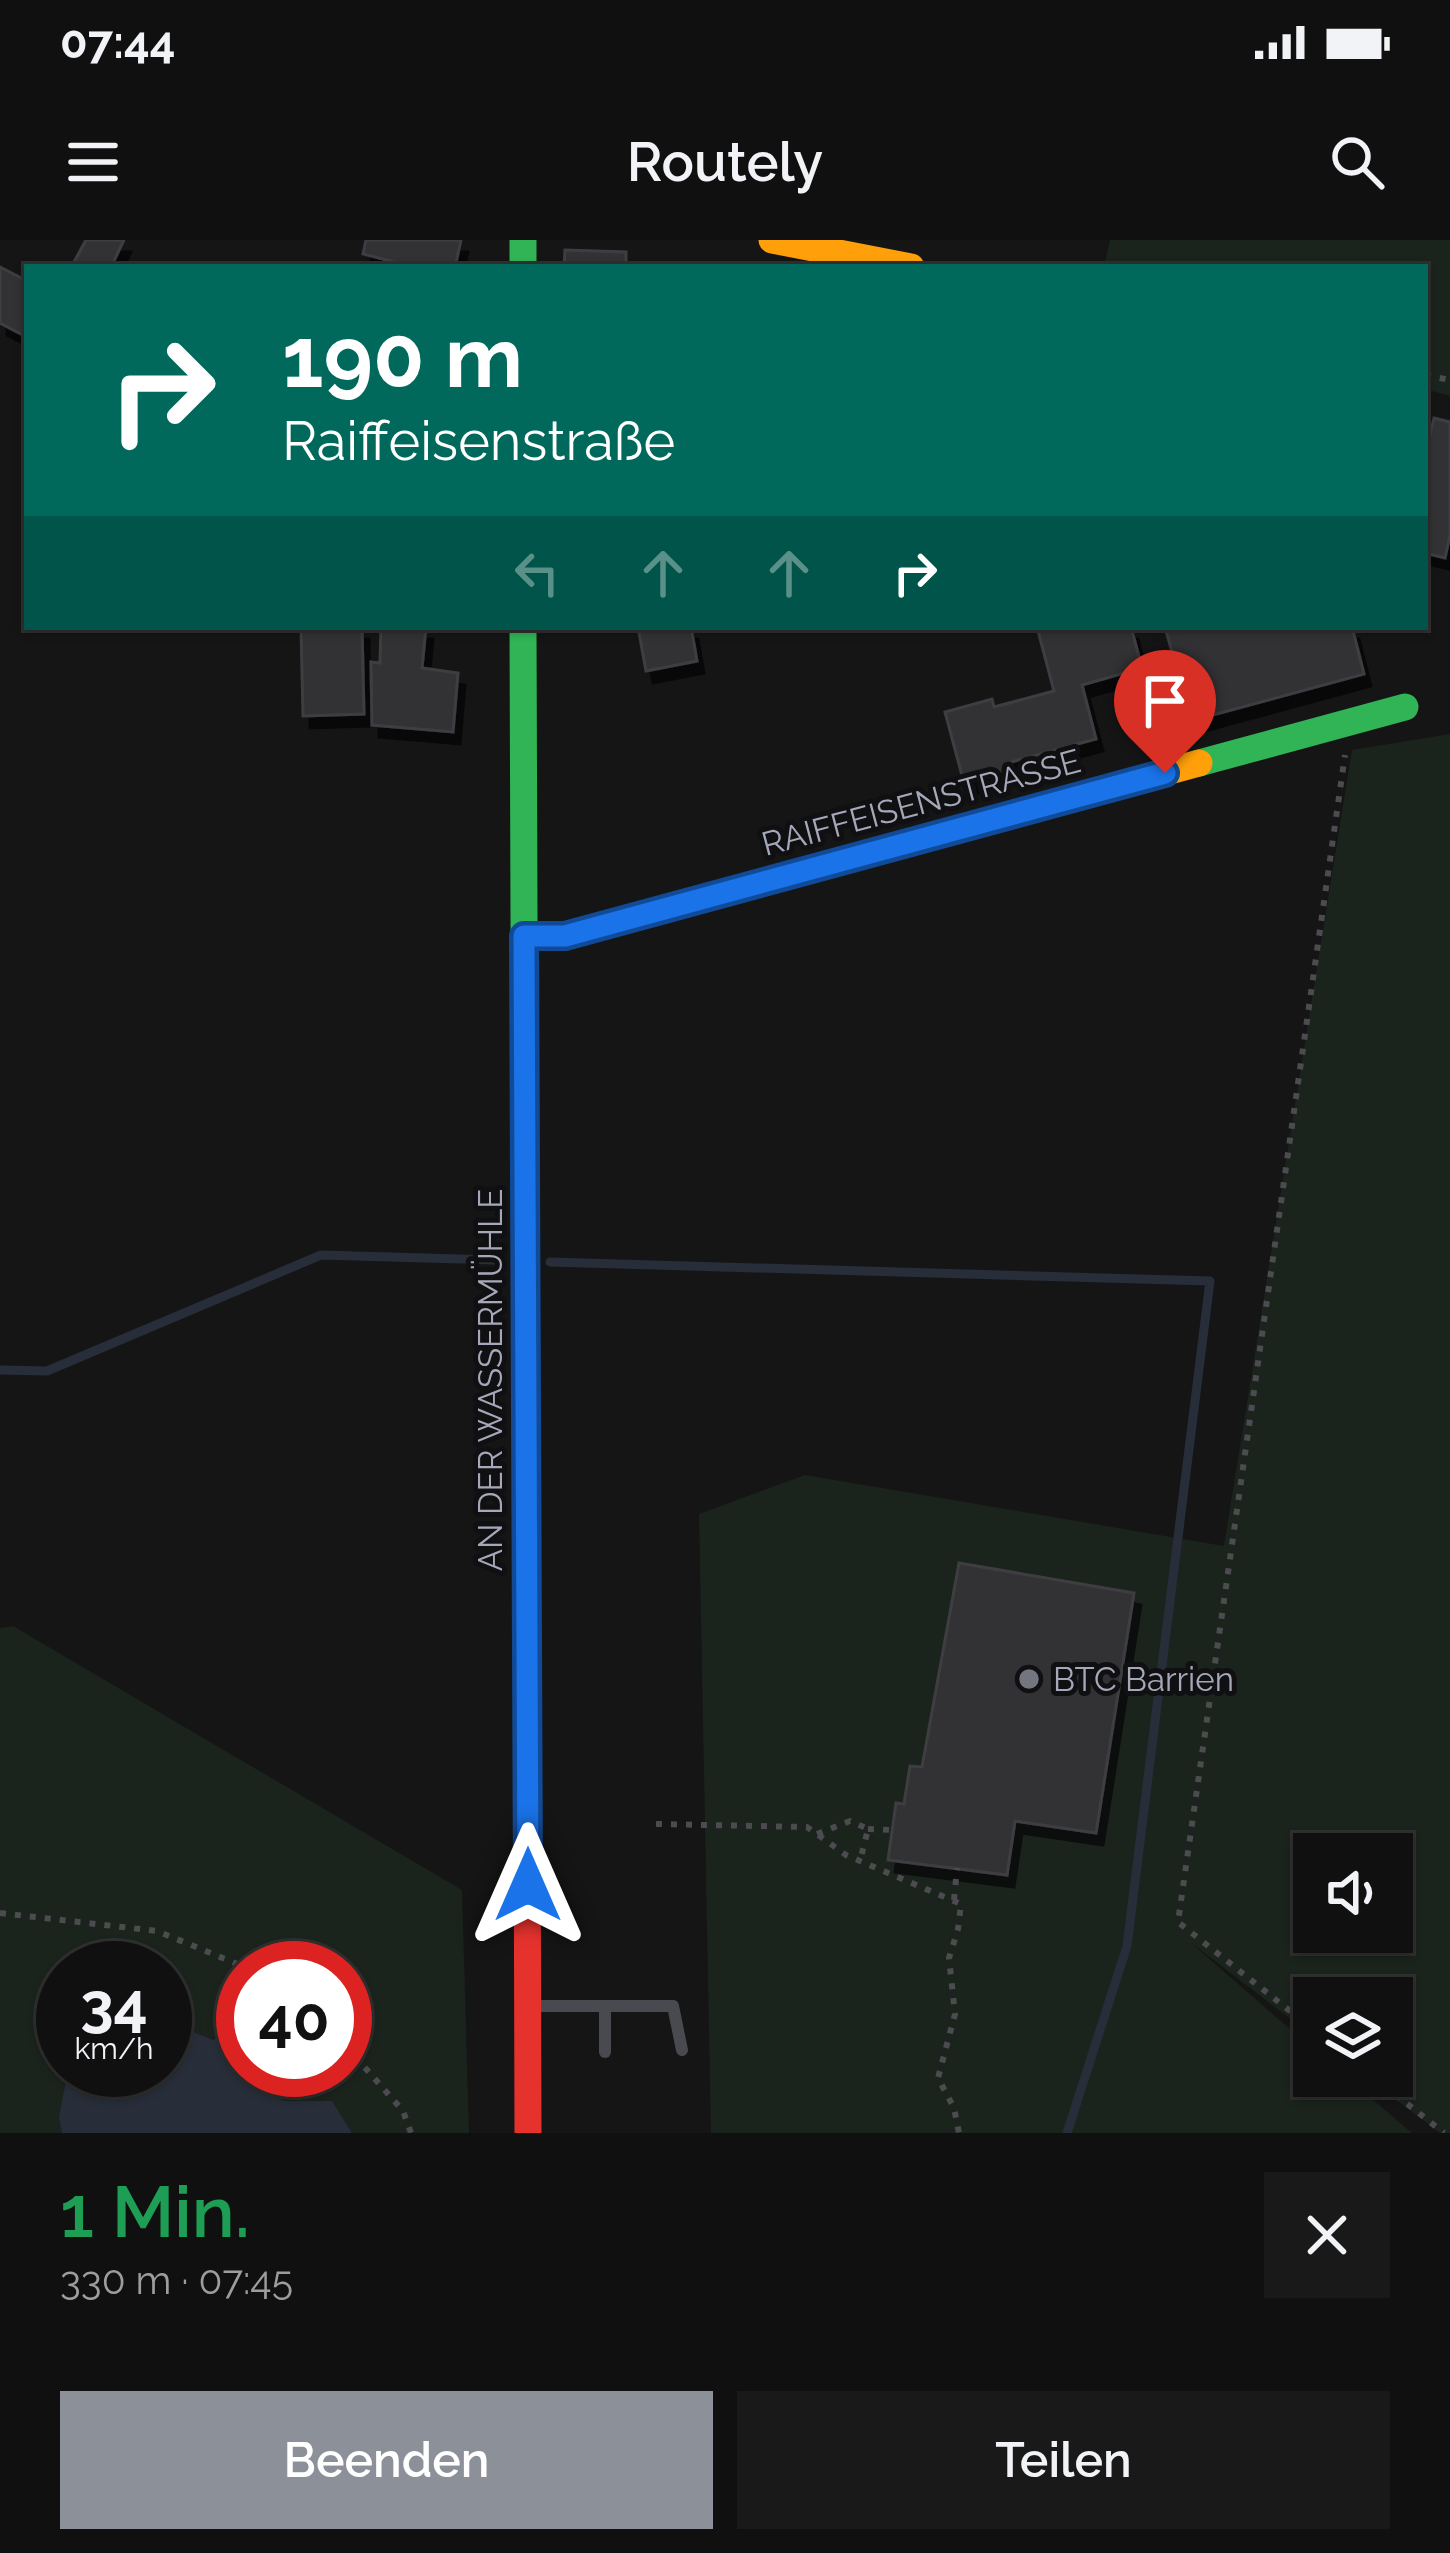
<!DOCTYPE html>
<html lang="de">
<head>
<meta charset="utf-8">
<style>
	body { margin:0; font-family:Raleway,sans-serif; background:#191919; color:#f1f3f6; height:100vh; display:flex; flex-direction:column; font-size:45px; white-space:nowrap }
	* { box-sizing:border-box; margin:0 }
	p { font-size:39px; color:#9c9d9f }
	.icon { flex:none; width:66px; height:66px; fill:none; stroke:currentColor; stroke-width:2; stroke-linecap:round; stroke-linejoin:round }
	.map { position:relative; height:1893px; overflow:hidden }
	.side { display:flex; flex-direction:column; background:#101010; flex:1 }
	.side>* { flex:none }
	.top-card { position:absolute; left:24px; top:24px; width:1404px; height:366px; border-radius:0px; box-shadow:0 3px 9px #0004,0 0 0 3px #303030; background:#00695c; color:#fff; overflow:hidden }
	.tools { position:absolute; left:1293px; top:1593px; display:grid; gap:24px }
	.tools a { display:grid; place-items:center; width:120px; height:120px; border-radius:0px; background:#101010; box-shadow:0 3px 9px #0004,0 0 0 3px #303030; font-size:60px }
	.speed { position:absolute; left:36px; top:1701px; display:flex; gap:24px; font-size:60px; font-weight:700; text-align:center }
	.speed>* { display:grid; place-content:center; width:156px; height:156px; border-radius:50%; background:#101010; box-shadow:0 3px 9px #0004,0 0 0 3px #303030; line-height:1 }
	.speed small { font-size:30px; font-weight:400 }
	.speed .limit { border:18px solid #d22; background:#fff; color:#111 }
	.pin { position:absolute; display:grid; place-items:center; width:102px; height:102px; color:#fff; margin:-123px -51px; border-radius:50% 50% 50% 0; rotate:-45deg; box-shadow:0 0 12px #0007 }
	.pin .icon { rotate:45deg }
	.me { position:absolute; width:132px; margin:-66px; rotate:0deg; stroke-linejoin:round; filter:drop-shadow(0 0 9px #0008) }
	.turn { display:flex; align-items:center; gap:42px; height:252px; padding:0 60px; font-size:54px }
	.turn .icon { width:156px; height:156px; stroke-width:2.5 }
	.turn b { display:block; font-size:84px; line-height:102px }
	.lanes { display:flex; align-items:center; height:114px; padding:0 60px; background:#0003; justify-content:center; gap:60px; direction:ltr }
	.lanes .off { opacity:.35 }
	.round { display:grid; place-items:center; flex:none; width:126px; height:126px; border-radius:0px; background:#191919 }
	.head { display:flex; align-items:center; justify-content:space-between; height:204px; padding:0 60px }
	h1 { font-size:72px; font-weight:600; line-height:90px; color:#1e9e55 }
	.cta { display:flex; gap:24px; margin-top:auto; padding:24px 60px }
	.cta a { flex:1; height:138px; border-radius:0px; background:#8c9099; color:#fff; font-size:48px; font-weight:600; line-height:138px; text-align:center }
	.cta a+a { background:#191919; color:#f1f3f6 }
	.status { display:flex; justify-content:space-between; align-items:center; height:84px; padding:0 60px; background:#101010; direction:ltr }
	.status svg { height:33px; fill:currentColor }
	header { display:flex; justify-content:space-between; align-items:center; height:156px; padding:0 60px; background:#101010; font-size:54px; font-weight:600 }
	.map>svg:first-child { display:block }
	.green { fill:#1b231d; fill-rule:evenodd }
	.water { fill:#272e39 }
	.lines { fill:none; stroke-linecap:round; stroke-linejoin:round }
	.stream { stroke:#272e39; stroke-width:9 }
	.building { fill:#323234; stroke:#3e3e42; stroke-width:3; filter:url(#shadow) }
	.path { stroke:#4b4b50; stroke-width:6; stroke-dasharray:6 9; stroke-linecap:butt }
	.lane { stroke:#494a4f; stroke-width:12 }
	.fast { stroke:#30b455; stroke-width:27 }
	.slow { stroke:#ff9f0a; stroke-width:27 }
	.jam { stroke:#e5322d; stroke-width:27 }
	.route-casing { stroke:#114b97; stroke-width:30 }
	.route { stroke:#1a73e8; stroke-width:21 }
	.poi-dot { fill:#73757f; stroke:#100f12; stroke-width:4.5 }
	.labels { text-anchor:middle; stroke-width:10; stroke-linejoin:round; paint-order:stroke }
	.street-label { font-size:33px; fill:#a5a8b8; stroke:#100f12 }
	.poi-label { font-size:33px; fill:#a5a8b8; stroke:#100f12; text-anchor:start }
</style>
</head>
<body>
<div class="status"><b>07:44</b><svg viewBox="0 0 49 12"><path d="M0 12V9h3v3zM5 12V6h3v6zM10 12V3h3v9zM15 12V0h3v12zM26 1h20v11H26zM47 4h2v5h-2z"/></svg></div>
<header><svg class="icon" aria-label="menu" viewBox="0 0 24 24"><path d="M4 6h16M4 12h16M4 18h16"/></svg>Routely<svg class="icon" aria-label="search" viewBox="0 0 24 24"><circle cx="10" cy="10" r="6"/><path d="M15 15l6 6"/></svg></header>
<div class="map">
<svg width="1450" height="1893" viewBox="0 0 1450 1893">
	<defs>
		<filter id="shadow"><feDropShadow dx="7" dy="12" stdDeviation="0" flood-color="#0009"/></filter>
	</defs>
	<rect width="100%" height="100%" fill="#151516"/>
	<g class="green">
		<polygon points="1110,0 1450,0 1450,156 1425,149 1425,27 1104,27"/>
		<path d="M 1450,494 L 1450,1893 L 1440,1893 L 1365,1836 L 1392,1836 L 1392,1758 L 1314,1758 L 1314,1797 L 1190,1702 L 1314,1810 L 1314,1836 L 1345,1836 L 1412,1893 L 711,1893 L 699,1274 L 805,1235 L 1224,1306 L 1352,510 ZM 1314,1614 L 1392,1614 L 1392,1692 L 1314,1692 Z"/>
		<polygon points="13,1386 462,1650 469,1893 352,1893 331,1861 286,1861 257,1851 260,1830 345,1830 345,1728 243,1728 243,1761 236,1762 228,1789 213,1800 165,1780 165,1728 63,1728 63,1830 68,1830 60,1877 62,1893 0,1893 0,1388"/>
	</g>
	<polygon class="water" points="243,1761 243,1830 260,1830 257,1851 286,1861 332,1861 352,1893 62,1893 59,1877 68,1830 165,1830 165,1780 213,1800 228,1789 236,1762"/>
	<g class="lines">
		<g class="stream">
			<polyline points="550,1022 1210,1041 1127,1706 1067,1893"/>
			<polyline points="0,1130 47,1131 321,1015 495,1020"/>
		</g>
	</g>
	<g class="building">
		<polygon points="86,0 124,0 111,27 84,27 74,22"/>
		<polygon points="366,0 461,0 455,27 414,27 363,14"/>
		<polygon points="565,10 626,12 626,27 564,27"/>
		<polygon points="0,27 27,41 27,97 0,83"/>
		<polygon points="1434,178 1450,182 1450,295 1445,318 1425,313 1425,199 1429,200"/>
		<polygon points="301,387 362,387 364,474 303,476"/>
		<polygon points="381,387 426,387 422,428 458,433 453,492 372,485 371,422 380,423"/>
		<polygon points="638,387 691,387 697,421 646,431"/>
		<polygon points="1037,387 1131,387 1142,428 1082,445 1096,499 1011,522 1013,530 964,543 945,472 992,459 994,467 1054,451"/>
		<polygon points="1165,387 1352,387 1364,434 1191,481"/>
		<polygon points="959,1323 1134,1353 1096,1593 1015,1581 1007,1635 888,1620 896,1563 904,1564 910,1526 922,1527"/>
	</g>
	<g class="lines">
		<g class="path">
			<polyline points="1425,135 1450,140"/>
			<polyline points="656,1584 807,1587 846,1615 961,1664 958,1689 949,1718 955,1774 938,1838 954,1868 959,1893"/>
			<polyline points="868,1589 892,1590"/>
			<polyline points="817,1594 850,1581 868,1589 860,1621"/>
			<polyline points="954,1660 957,1628"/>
			<polyline points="0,1673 157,1691 247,1728"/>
			<polyline points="1314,1790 1178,1682 1345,515"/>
			<polyline points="345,1805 403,1871 411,1893"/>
			<polyline points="1372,1836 1444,1893"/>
		</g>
		<g class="lane">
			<polyline points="529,1766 673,1766 682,1810"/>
			<polyline points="605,1766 605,1812"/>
		</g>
		<g class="fast">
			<polyline points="523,0 523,27"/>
			<polyline points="523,387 527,1540"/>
			<polyline points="1199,523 1405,467"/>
		</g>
		<g class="slow">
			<polyline points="772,0 911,27"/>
			<polyline points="524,696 565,696 1199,523"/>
		</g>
		<polyline class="jam" points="527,1540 528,1893"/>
	</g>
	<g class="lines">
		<defs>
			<polyline id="route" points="528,1645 524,696 565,696 1165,533"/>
		</defs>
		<use href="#route" class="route-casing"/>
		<use href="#route" class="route"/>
	</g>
	<circle class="poi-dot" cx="1029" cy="1439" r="12"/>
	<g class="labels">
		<g class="street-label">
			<text transform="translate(921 562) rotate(-15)" y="12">RAIFFEISENSTRASSE</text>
			<text transform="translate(490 1140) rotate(-90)" y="12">AN DER WASSERMÜHLE</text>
		</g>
		<g class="poi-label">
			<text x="1053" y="1451">BTC Barrien</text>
		</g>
	</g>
</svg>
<div class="tools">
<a><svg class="icon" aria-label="sound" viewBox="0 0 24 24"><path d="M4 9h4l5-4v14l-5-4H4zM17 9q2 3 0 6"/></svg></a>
<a><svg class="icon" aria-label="layers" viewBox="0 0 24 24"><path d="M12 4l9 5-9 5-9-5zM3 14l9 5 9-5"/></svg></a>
</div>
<div class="speed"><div>34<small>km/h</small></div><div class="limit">40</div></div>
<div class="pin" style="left:1165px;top:533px;background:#d93025"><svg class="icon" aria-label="arrive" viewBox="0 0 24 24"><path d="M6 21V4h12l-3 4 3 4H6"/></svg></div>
<svg class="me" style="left:528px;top:1645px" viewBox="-20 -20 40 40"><path d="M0-17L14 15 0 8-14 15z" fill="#1a73e8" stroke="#fff" stroke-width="4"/></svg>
<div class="top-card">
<div class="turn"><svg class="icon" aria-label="right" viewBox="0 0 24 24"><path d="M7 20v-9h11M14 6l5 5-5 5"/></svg><div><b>190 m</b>Raiffeisenstraße</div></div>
<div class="lanes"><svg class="icon off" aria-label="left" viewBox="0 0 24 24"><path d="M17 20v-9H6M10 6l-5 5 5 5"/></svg><svg class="icon off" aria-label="ahead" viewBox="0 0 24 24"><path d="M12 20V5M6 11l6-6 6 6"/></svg><svg class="icon off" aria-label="ahead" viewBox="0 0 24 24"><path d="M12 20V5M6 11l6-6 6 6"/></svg><svg class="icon" aria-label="right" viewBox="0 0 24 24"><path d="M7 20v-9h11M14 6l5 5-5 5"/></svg></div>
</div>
</div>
<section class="side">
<div class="head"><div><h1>1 Min.</h1><p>330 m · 07:45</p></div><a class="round"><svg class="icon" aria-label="close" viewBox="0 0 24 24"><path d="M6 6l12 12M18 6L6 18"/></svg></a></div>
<div class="cta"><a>Beenden</a><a>Teilen</a></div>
</section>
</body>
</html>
